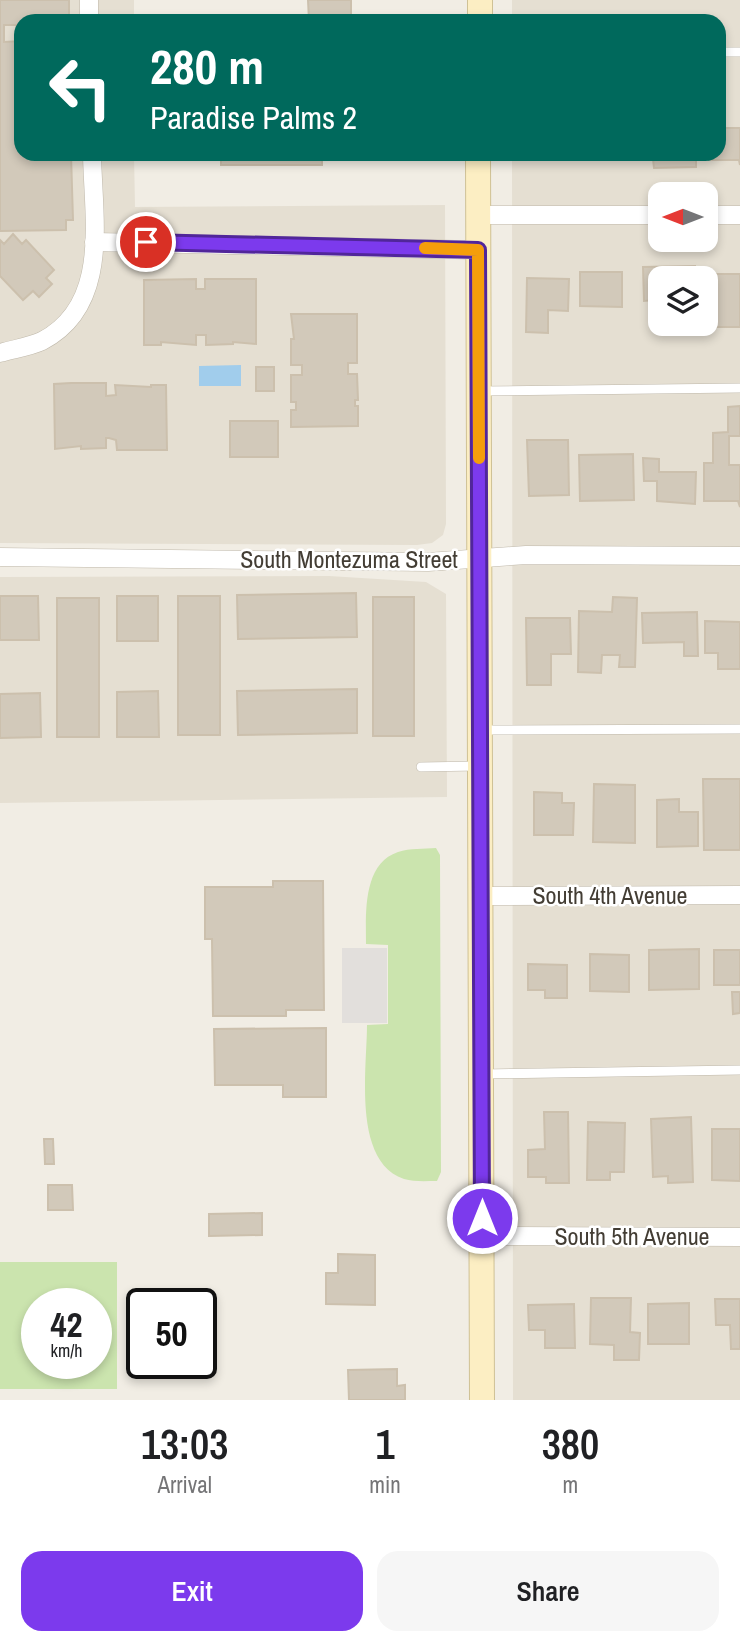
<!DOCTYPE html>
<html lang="en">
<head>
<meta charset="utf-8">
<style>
	body { margin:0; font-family:"Archivo Narrow",sans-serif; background:#f6f6f6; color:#202124; height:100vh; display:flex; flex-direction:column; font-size:26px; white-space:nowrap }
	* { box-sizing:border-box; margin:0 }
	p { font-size:23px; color:#757577 }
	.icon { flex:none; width:38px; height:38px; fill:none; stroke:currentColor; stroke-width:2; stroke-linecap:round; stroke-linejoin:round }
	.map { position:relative; height:1400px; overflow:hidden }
	.side { display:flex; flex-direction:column; background:#fff; flex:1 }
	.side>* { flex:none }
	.hud { position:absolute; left:14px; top:14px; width:712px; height:147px; border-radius:21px; box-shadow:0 4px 10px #0003; background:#00695c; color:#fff; overflow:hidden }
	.needle { width:46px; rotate:270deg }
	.fabs { position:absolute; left:648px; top:182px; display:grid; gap:14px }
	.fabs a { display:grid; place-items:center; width:70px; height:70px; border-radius:14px; background:#fff; box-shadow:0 4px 10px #0003; font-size:35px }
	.speed { position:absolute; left:21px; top:1288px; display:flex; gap:14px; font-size:35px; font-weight:700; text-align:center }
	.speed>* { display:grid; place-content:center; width:91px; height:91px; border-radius:50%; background:#fff; box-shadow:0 4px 10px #0003; line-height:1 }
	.speed small { font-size:18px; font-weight:400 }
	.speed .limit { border:4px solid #111; border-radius:10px; background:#fff; color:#111 }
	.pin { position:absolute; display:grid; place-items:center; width:60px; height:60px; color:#fff; margin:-30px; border:4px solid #fff; border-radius:50%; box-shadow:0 2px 7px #0007 }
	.me { position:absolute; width:77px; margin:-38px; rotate:0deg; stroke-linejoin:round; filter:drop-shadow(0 0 5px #0008) }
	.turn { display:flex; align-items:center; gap:24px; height:147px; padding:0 21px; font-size:32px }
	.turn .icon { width:91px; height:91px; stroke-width:2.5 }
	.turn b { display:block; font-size:49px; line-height:60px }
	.eta { display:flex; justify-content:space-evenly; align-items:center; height:119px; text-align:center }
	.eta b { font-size:42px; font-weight:600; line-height:49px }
	.button { display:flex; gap:14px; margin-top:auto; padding:14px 21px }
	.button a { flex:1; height:80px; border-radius:21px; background:#7c3aed; color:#fff; font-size:28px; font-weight:600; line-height:80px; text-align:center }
	.button a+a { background:#f6f6f6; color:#202124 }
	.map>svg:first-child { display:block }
	.residential { fill:#e5dfd2; fill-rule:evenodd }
	.green { fill:#cbe4ae; fill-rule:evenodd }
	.parking { fill:#e2dfdc }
	.water { fill:#a1cdec }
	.building { fill:#d2c9ba; stroke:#ccc0ad; stroke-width:2 }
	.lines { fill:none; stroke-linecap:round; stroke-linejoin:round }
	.service-casing { stroke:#bfb8aa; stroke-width:10 }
	.minor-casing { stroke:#bfb8aa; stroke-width:19 }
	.secondary-casing { stroke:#cfc195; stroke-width:26 }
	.service { stroke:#fff; stroke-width:9 }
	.minor { stroke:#fff; stroke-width:18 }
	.secondary { stroke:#fceec3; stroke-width:24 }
	.route-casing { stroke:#51269a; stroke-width:18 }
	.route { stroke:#7c3aed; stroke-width:12 }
	.slow { stroke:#f59e0b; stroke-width:12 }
	.labels { text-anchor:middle; stroke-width:5; stroke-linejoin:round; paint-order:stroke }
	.street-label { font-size:24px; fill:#433d34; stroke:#fff }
</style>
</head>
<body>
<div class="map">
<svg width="740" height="1400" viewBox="0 0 740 1400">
	<rect width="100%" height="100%" fill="#f1ede4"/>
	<g class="residential">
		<polygon points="0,0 134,0 134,21 21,21 21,154 134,154 135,207 445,205 446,524 443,535 432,543 417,545 0,543"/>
		<path d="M 512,0 L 740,0 L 740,1400 L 513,1400 L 512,154 L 719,154 L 719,21 L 512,21 ZM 660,194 L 705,194 L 705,240 L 660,240 ZM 660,278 L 705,278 L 705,324 L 660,324 Z"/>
		<polygon points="329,576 426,582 446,594 447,797 0,803 0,577"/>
	</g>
	<g class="green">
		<path d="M 436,848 L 440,855 L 441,1172 L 437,1181 C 426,1181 414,1182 404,1179 C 352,1161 367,1068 367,1025 L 388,1024 L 388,945 L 366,944 C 366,915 362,864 398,852 C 410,848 424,849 436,848 Z"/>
		<path d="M 0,1262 L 117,1262 L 117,1389 L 0,1389 ZM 37,1304 L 96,1304 L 96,1363 L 37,1363 Z"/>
	</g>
	<rect class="parking" x="342" y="948" width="45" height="75"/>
	<polygon class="water" points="241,365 241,386 199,386 199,366"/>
	<g class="building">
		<polygon points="0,0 69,0 69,19 21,21 21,25 4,25 4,42 21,41 21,154 71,154 73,220 66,220 66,230 0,231"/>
		<polygon points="308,0 351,0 351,21 309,21"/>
		<polygon points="719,128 740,128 740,165 739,160 709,160 709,154 719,154"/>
		<rect x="221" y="154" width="101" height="11"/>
		<polygon points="526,154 569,154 569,158 527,158"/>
		<polygon points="592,154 632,154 632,159 591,158"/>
		<polygon points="638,154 696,154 696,167 654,168 653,159 638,160"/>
		<polygon points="13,234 22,244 26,240 54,270 46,278 52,284 39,297 33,291 23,300 0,276 0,240 4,244"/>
		<polygon points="695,266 695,278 660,278 660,322 654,323 654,300 644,301 643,267"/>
		<polygon points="580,272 622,272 622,307 580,306"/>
		<polygon points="710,274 740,274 740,327 711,327"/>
		<polygon points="527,278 569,279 568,311 548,310 548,333 526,332"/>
		<polygon points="196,279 196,289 205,289 205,279 256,279 256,344 233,342 233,344 206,345 206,335 196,335 196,345 161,342 161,345 144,345 144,280"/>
		<polygon points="291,314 357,314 357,363 348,363 348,374 357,374 358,400 355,400 355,406 358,406 358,426 291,427 291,410 296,410 296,402 291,402 291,375 302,375 302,365 291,365 291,339 294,339"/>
		<rect x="256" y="367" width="18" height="24"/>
		<polygon points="71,383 106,383 106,396 116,395 115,385 151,387 151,385 166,385 167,450 117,450 116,440 109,438 106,438 106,448 81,449 81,446 55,449 54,384"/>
		<polygon points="740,406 740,436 729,436 729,465 740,465 740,507 738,501 704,501 704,463 713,463 713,433 728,432 728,407"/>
		<rect x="230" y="421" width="48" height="36"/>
		<polygon points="527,440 568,440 569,495 529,496"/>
		<polygon points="633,454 634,500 580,501 579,455"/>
		<polygon points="643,458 659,459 659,472 696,472 695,504 657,501 657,481 644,481"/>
		<polygon points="356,593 357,637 238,639 237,595"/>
		<polygon points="0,596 38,596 39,640 0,640"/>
		<rect x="117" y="596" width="41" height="45"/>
		<rect x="178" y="596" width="42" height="139"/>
		<rect x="373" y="597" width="41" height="139"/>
		<polygon points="613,597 637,598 635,667 619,667 620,655 602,655 601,673 578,672 579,611 612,612"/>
		<rect x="57" y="598" width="42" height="139"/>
		<polygon points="697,612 698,656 684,656 684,642 643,643 642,613"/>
		<polygon points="526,618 570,618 571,654 551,654 551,685 527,685"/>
		<polygon points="705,621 740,622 740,669 718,669 718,653 705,653"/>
		<polygon points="357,689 357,733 238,735 237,691"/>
		<polygon points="158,691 159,737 117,737 117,692"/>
		<polygon points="40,693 41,737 0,738 0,694"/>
		<polygon points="703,779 740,779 740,850 704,850"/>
		<polygon points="594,784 635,785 635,843 593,842"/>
		<polygon points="534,792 562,793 562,803 574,803 573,835 534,835"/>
		<polygon points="679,799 679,812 698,812 698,846 657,847 657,800"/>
		<polygon points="273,881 323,881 324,1010 286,1010 286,1016 213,1016 212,939 205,939 205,887 273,887"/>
		<polygon points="699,949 699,989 649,990 649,950"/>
		<rect x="714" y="950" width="26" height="35"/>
		<polygon points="590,954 629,955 629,992 590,991"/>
		<polygon points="528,964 567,965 567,998 545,998 545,990 528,990"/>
		<polygon points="732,992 740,992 740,1013 733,1014"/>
		<polygon points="326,1028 326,1097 283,1097 283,1085 215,1085 214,1029"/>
		<polygon points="544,1112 568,1112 569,1183 546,1183 546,1177 528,1177 528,1150 545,1149"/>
		<polygon points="691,1117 693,1182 668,1183 668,1176 653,1177 651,1119"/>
		<polygon points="588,1122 625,1123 624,1172 610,1172 610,1180 587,1180"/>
		<polygon points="712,1129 740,1129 740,1181 712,1180"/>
		<polygon points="44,1139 53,1139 54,1164 45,1164"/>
		<polygon points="48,1185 72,1185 73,1210 48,1210"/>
		<polygon points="262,1213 262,1235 209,1236 209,1214"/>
		<polygon points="338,1254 375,1255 375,1305 326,1304 326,1273 338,1273"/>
		<polygon points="591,1298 631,1298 630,1332 640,1333 639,1360 614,1360 614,1345 590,1344"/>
		<polygon points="715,1299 740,1299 740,1349 731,1349 730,1325 716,1325"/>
		<polygon points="689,1303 689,1344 648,1344 648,1304"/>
		<polygon points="574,1304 575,1348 545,1348 545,1330 529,1330 528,1305"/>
		<polygon points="397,1369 397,1386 405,1385 405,1400 349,1400 348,1370"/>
	</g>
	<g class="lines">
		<defs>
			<g id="service">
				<polyline points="719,52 740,52"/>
				<polyline points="480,391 740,388"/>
				<polyline points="483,730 740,729"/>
				<polyline points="421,767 478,766"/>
				<polyline points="484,1074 740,1070"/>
			</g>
			<g id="minor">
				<polyline points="89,0 89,21"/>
				<polyline points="478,215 660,215"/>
				<polyline points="705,215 740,215"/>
				<polyline points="94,242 478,250"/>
				<path d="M 0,353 C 13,349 29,347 42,341 C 111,305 93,218 92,154"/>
				<polyline points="0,557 428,562 526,555 740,556"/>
				<polyline points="481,896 740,895"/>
				<polyline points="482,1236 740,1237"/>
			</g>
			<g id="secondary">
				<polyline points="480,21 480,0"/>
				<polyline points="478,154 482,1400"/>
			</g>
		</defs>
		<use href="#service" class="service-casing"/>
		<use href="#minor" class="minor-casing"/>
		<use href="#secondary" class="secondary-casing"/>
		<use href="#service" class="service"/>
		<use href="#minor" class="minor"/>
		<use href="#secondary" class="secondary"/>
	</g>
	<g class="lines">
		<defs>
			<polyline id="route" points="146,242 478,250 482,1218"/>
		</defs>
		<use href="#route" class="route-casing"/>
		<use href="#route" class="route"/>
		<polyline class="slow" points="425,248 478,250 479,458"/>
	</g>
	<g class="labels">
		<g class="street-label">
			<text x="349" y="568">South Montezuma Street</text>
			<text x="610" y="904">South 4th Avenue</text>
			<text x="632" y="1245">South 5th Avenue</text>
		</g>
	</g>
</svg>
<div class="fabs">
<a><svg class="needle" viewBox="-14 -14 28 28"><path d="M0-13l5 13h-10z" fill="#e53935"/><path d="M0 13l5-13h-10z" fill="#757577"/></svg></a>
<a><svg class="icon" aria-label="layers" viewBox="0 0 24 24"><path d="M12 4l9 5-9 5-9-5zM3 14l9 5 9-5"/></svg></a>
</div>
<div class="speed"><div>42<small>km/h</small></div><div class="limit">50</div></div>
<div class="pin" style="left:146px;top:242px;background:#d93025"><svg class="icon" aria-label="arrive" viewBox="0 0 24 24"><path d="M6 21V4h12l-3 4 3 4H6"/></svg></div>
<svg class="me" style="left:482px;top:1218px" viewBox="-20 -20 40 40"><circle r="17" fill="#7c3aed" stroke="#fff" stroke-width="3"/><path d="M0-11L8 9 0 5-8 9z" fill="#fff"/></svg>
<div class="hud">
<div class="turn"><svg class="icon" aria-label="left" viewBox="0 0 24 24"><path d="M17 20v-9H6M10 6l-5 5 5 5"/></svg><div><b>280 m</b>Paradise Palms 2</div></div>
</div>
</div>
<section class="side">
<div class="eta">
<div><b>13:03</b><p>Arrival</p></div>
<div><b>1</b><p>min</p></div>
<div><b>380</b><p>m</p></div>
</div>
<div class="button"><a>Exit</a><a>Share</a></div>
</section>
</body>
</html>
